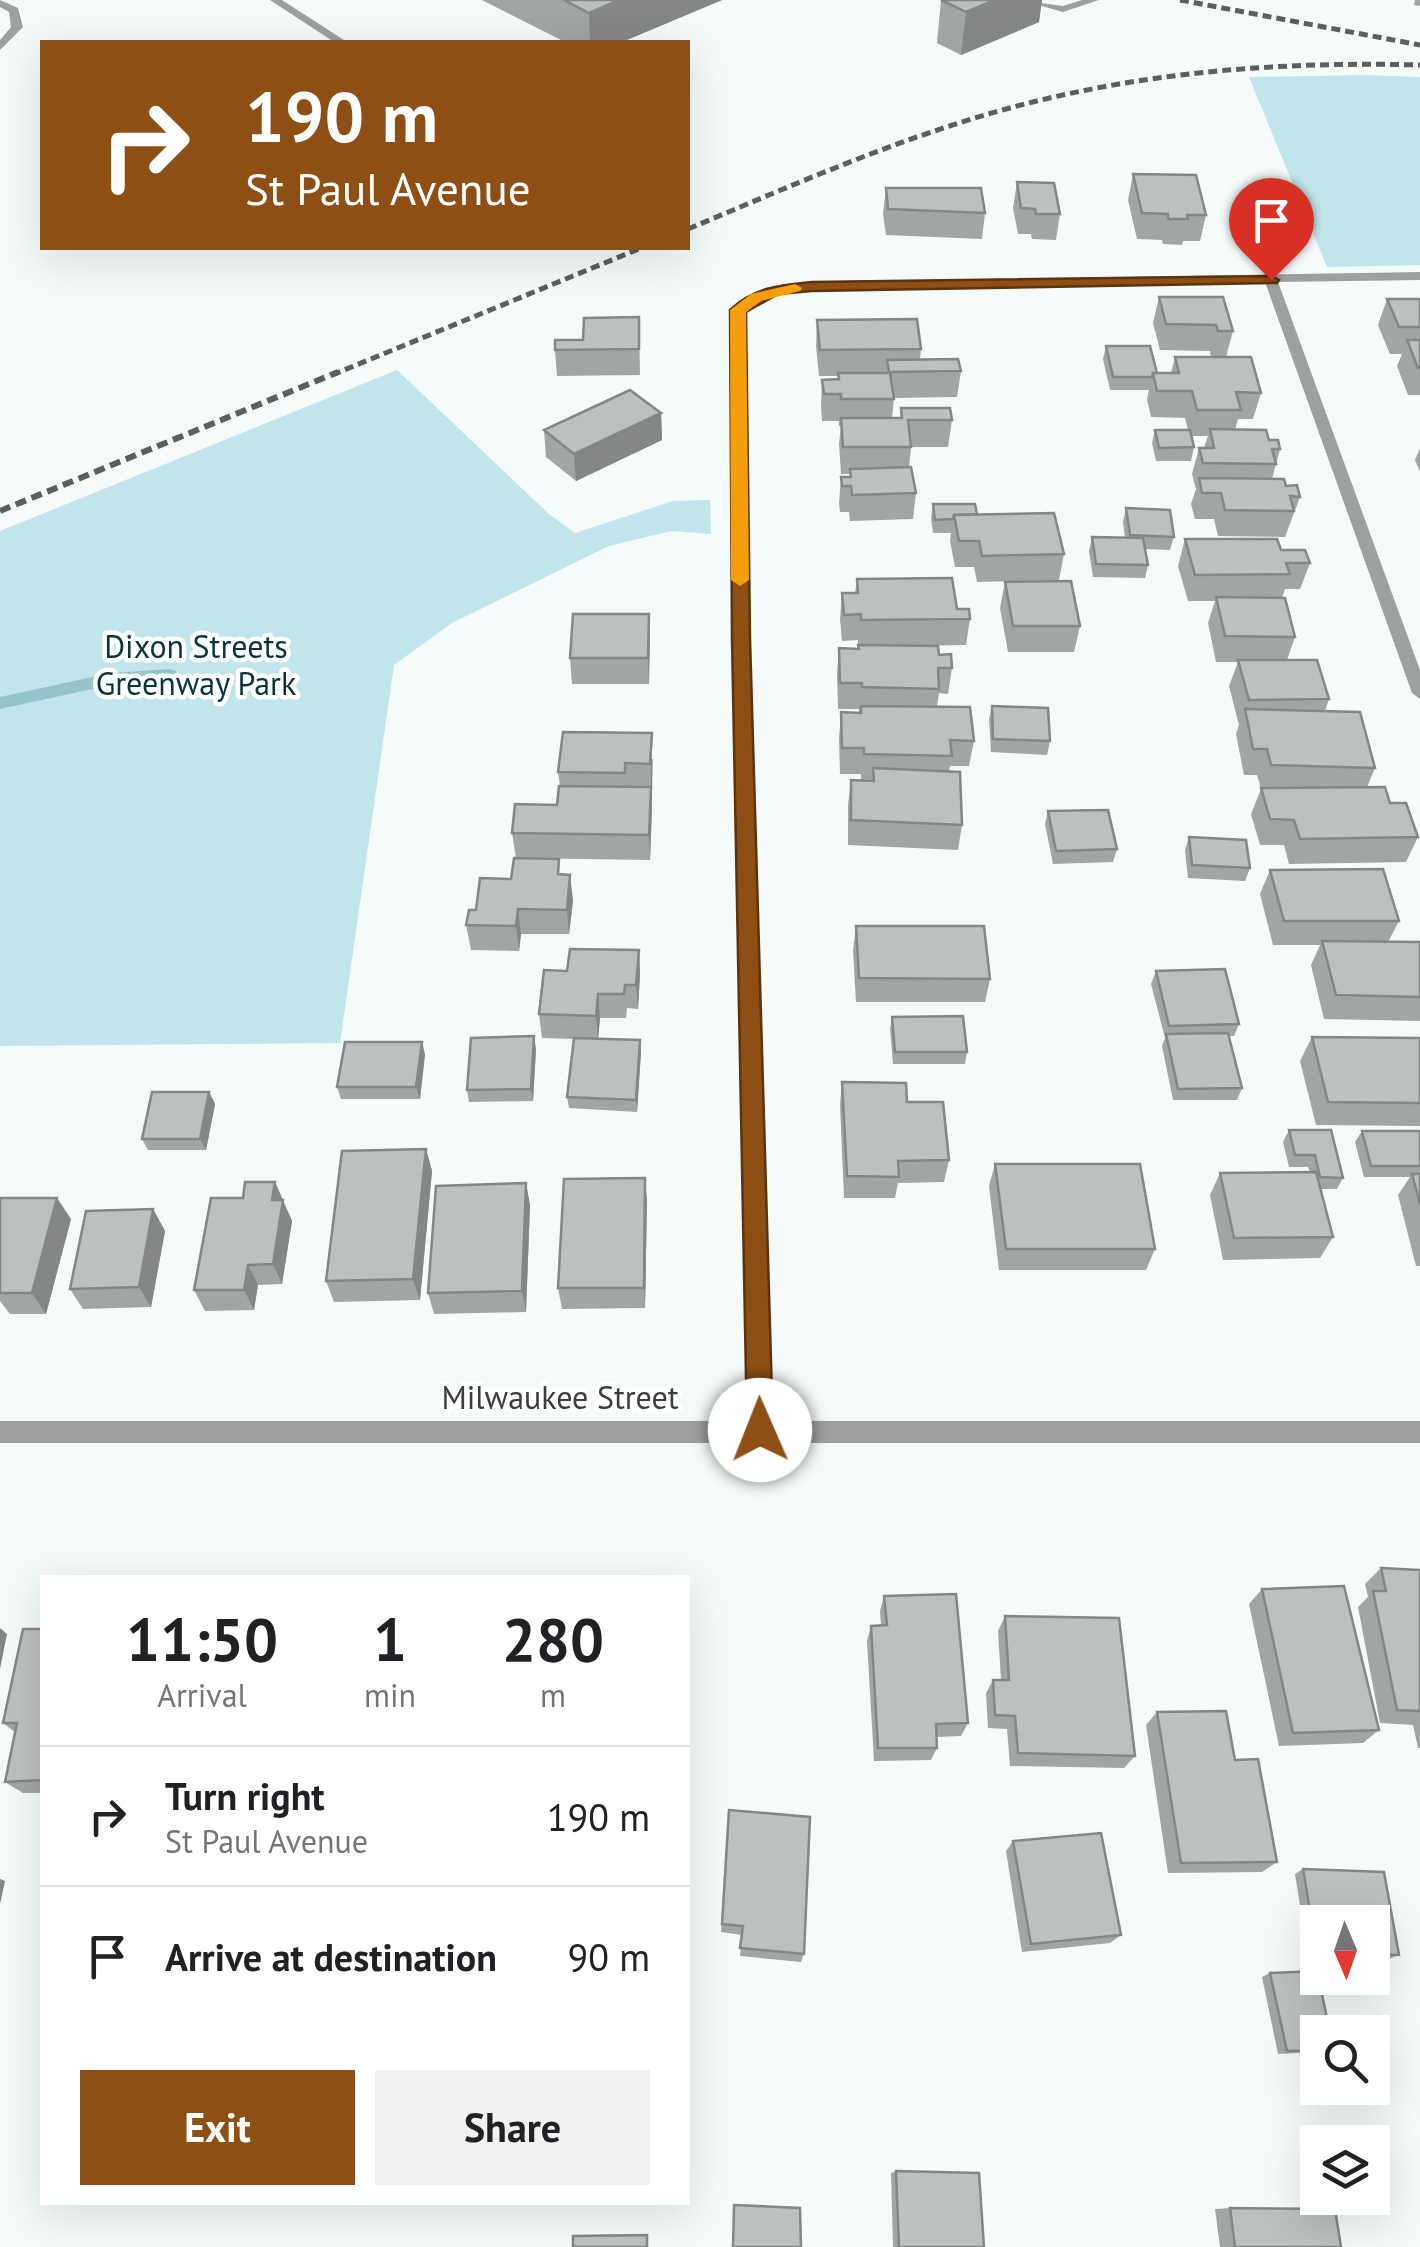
<!DOCTYPE html>
<html lang="en">
<head>
<meta charset="utf-8">
<style>
	body { margin:0; font-family:"PT Sans",sans-serif; background:#f2f2f2; color:#202124; height:100vh; display:flex; flex-direction:column; font-size:38px; white-space:nowrap }
	* { box-sizing:border-box; margin:0 }
	p { font-size:32px; color:#757577 }
	.icon { flex:none; width:55px; height:55px; fill:none; stroke:currentColor; stroke-width:2; stroke-linecap:round; stroke-linejoin:round }
	.map { position:relative; flex:1; overflow:hidden }
	.side { position:absolute; left:40px; top:1575px; width:650px; height:630px; display:flex; flex-direction:column; background:#fff; border-radius:0px; box-shadow:0 10px 40px #0002 }
	.side>* { flex:none }
	.top-card { position:absolute; left:40px; top:40px; width:650px; height:210px; border-radius:0px; box-shadow:0 10px 40px #0002; background:#8e4f14; color:#fff; overflow:hidden }
	.needle { width:65px; rotate:178deg }
	.buttons { position:absolute; left:1300px; top:1905px; display:grid; gap:20px }
	.buttons a { display:grid; place-items:center; width:90px; height:90px; border-radius:0px; background:#fff; box-shadow:0 10px 40px #0002; font-size:50px }
	.pin { position:absolute; display:grid; place-items:center; width:85px; height:85px; color:#fff; margin:-102px -42px; border-radius:50% 50% 50% 0; rotate:-45deg; box-shadow:0 0 10px #0007 }
	.pin .icon { rotate:45deg }
	.me { position:absolute; width:110px; margin:-55px; rotate:359deg; stroke-linejoin:round; filter:drop-shadow(0 0 8px #0008) }
	.turn { display:flex; align-items:center; gap:35px; height:210px; padding:0 40px; font-size:45px }
	.turn .icon { width:130px; height:130px; stroke-width:2.5 }
	.turn b { display:block; font-size:70px; line-height:85px }
	.eta { display:flex; justify-content:space-evenly; align-items:center; height:170px; text-align:center }
	.eta b { font-size:60px; font-weight:800; line-height:70px }
	.primary-button { display:flex; gap:20px; margin-top:auto; padding:20px 40px }
	.primary-button a { flex:1; height:115px; border-radius:0px; background:#8e4f14; color:#fff; font-size:40px; font-weight:800; line-height:115px; text-align:center }
	.primary-button a+a { background:#f2f2f2; color:#202124 }
	ul { padding:0; list-style:none }
	li { display:flex; align-items:center; gap:30px; height:140px; padding:0 40px; border-top:2px solid #e0e0e0 }
	li div { flex:1 }
	li b { display:block; font-size:38px }
	li em { font-style:normal }
	.map>svg:first-child { display:block }
	.green { fill:#c0e6ec }
	.lines { fill:none; stroke-linecap:round; stroke-linejoin:round }
	.stream { fill:#96c4cb; fill-rule:evenodd }
	.service { fill:#9ea0a0; fill-rule:evenodd }
	.minor { fill:#9ea0a0; fill-rule:evenodd }
	.tertiary { fill:#9ea0a0; fill-rule:evenodd }
	.rail-far1 { stroke:#5d5f5f; stroke-width:5; stroke-dasharray:9 5; stroke-linecap:butt }
	.rail { stroke:#5d5f5f; stroke-width:6; stroke-dasharray:11 6; stroke-linecap:butt }
	.wall { fill:#a2a5a6 }
	.shaded-wall { fill:#848687 }
	.building { fill:#bcc0c1; stroke:#848687; stroke-width:2.5 }
	.route { fill:#8e4f14; stroke:#5c330d; stroke-width:2.5 }
	.slow { fill:#f59e0b }
	.labels { text-anchor:middle; stroke-width:9; stroke-linejoin:round; paint-order:stroke }
	.park-label { font-size:32px; fill:#08353b; stroke:#fff }
	.street-label { font-size:32px; fill:#3b3d3d; stroke:#fff }
</style>
</head>
<body>
<div class="map">
<svg width="1420" height="2247" viewBox="0 0 1420 2247">
	<rect width="100%" height="100%" fill="#f5fafb"/>
	<g class="green">
		<polygon points="1364,75 1420,77 1420,265 1327,267 1249,77"/>
		<polygon points="397,370 549,514 575,533 673,501 710,500 711,534 671,531 609,546 452,623 394,665 340,1043 0,1046 0,531"/>
	</g>
	<g class="lines">
		<polygon class="stream" points="170,669 176,671 176,679 111,685 0,709 0,697 111,673"/>
		<g class="service">
			<polygon points="0,0 18,8 23,27 0,50 0,40 11,27 9,12 0,7"/>
			<polygon points="270,0 282,0 347,42 334,42"/>
			<polygon points="1020,0 1063,6 1082,0 1099,0 1063,12"/>
		</g>
		<polygon class="minor" points="1420,272 1420,280 1278,282 1420,670 1420,699 1412,693 1265,282 812,290 779,294 745,312 748,599 771,1430 768,1437 760,1440 752,1437 749,1430 732,599 731,310 771,287 812,282"/>
		<rect class="tertiary" x="0" y="1421" width="1420" height="22"/>
		<g class="rail-far1">
			<polyline points="1180,0 1420,45"/>
			<path d="M 688,229 C 786,188 883,145 985,115 C 1127,73 1273,61 1420,65"/>
			<polyline points="332,375 641,248"/>
		</g>
		<polyline class="rail" points="0,511 338,372"/>
	</g>
	<g class="wall">
		<polygon points="482,0 722,0 622,42 565,42"/>
		<polygon points="941,0 1042,0 1039,22 961,55 937,43"/>
		<polygon points="1415,0 1420,0 1420,6 1414,5"/>
		<polygon points="1133,174 1206,215 1200,241 1183,241 1182,245 1163,244 1162,240 1137,239 1128,200"/>
		<polygon points="1017,182 1060,214 1056,240 1032,239 1031,234 1018,234 1013,208"/>
		<polygon points="886,188 985,213 982,239 886,235 883,214"/>
		<polygon points="1159,297 1233,331 1226,357 1261,393 1253,419 1238,419 1235,430 1269,440 1280,449 1272,479 1286,486 1300,497 1285,537 1218,536 1214,519 1195,519 1191,504 1196,489 1192,474 1199,448 1204,448 1208,436 1191,436 1194,447 1191,461 1156,461 1152,443 1155,430 1188,430 1185,418 1151,417 1147,399 1149,390 1110,390 1103,359 1106,346 1157,373 1171,373 1175,357 1211,357 1210,351 1160,350 1153,323"/>
		<polygon points="1387,299 1420,299 1420,395 1408,395 1397,366 1402,354 1390,354 1378,325"/>
		<polygon points="639,317 640,375 557,376 555,350"/>
		<polygon points="817,320 921,349 920,359 961,371 957,397 894,398 892,418 900,418 901,408 952,420 948,447 911,447 909,467 916,493 913,519 850,521 849,512 840,512 839,503 841,477 850,477 850,474 841,474 839,444 841,426 839,426 839,421 822,421 821,406 822,380 837,379 838,376 819,376 816,346"/>
		<polygon points="661,413 662,440 576,481 546,457 544,430"/>
		<polygon points="1420,448 1420,472 1415,460"/>
		<polygon points="933,504 977,514 1064,554 1059,580 977,582 974,567 955,567 950,541 951,533 933,533 931,518"/>
		<polygon points="1126,508 1174,537 1170,550 1145,549 1148,565 1145,578 1093,577 1089,551 1092,537 1125,538 1123,522"/>
		<polygon points="1185,539 1310,563 1300,589 1285,589 1282,598 1295,637 1287,660 1329,699 1325,711 1375,768 1367,787 1390,803 1418,837 1406,862 1289,864 1284,845 1260,845 1251,814 1261,789 1257,775 1244,775 1236,734 1239,725 1229,686 1238,662 1216,662 1208,623 1215,601 1188,601 1178,566"/>
		<polygon points="857,579 957,609 970,619 966,645 905,646 939,655 952,668 948,694 939,693 937,706 974,741 969,766 950,766 949,772 962,825 958,850 848,845 848,805 851,780 872,781 872,780 861,780 861,774 840,774 839,738 841,712 859,713 859,709 838,709 837,674 839,648 858,649 858,640 842,641 840,619 842,593 855,593"/>
		<polygon points="1005,582 1080,626 1074,652 1008,652 1000,608"/>
		<polygon points="649,614 649,684 572,684 570,658"/>
		<polygon points="992,706 1050,741 1047,755 991,752 989,719"/>
		<polygon points="653,759 650,860 516,858 512,833 557,805 560,786 558,772"/>
		<polygon points="1048,811 1117,849 1113,862 1053,864 1045,824"/>
		<polygon points="1189,837 1250,868 1245,881 1188,878 1185,850"/>
		<polygon points="1270,870 1399,921 1388,942 1420,942 1420,1021 1324,1019 1311,965 1320,945 1273,945 1260,894"/>
		<polygon points="561,875 573,900 569,934 521,934 519,951 471,950 466,925 476,910 511,879"/>
		<polygon points="856,926 990,979 985,1002 856,1002 853,951"/>
		<polygon points="639,950 640,974 638,1009 627,1008 626,1018 600,1018 598,1039 641,1052 637,1112 569,1108 567,1097 574,1039 542,1038 539,1014 567,971"/>
		<polygon points="1156,971 1239,1024 1234,1036 1229,1036 1242,1088 1237,1100 1173,1100 1162,1046 1165,1038 1151,984"/>
		<polygon points="892,1017 967,1052 965,1064 893,1064 890,1029"/>
		<polygon points="1312,1037 1420,1038 1420,1126 1316,1125 1300,1061"/>
		<polygon points="536,1049 533,1101 469,1102 467,1090"/>
		<polygon points="425,1054 420,1099 341,1099 337,1087"/>
		<polygon points="842,1082 907,1102 949,1160 944,1182 898,1183 895,1198 844,1198 840,1105"/>
		<polygon points="209,1092 215,1104 206,1150 148,1150 142,1139"/>
		<polygon points="1289,1130 1343,1178 1337,1189 1321,1189 1333,1237 1320,1258 1223,1260 1210,1195 1220,1173 1310,1172 1308,1167 1289,1167 1283,1142"/>
		<polygon points="1362,1131 1420,1131 1420,1266 1416,1266 1398,1195 1410,1177 1364,1177 1355,1142"/>
		<polygon points="426,1149 432,1171 420,1300 334,1302 326,1281"/>
		<polygon points="995,1164 1155,1249 1146,1270 999,1270 989,1186"/>
		<polygon points="275,1182 292,1221 282,1284 258,1285 254,1310 205,1311 194,1290"/>
		<polygon points="526,1183 530,1205 526,1312 434,1314 428,1293"/>
		<polygon points="0,1198 71,1219 46,1314 10,1314 0,1301"/>
		<polygon points="647,1200 645,1308 562,1309 558,1288"/>
		<polygon points="153,1209 165,1231 151,1307 83,1309 70,1289"/>
		<polygon points="1381,1568 1420,1570 1420,1748 1418,1748 1413,1725 1380,1723 1358,1607 1368,1597 1365,1584"/>
		<polygon points="1262,1589 1379,1730 1363,1743 1279,1746 1249,1604"/>
		<polygon points="884,1596 968,1723 961,1736 936,1737 937,1748 931,1760 874,1761 867,1641 871,1626 881,1625 880,1611"/>
		<polygon points="1005,1616 1135,1756 1124,1768 1010,1766 1007,1729 988,1728 986,1693 993,1680 1001,1680 998,1631"/>
		<polygon points="42,1629 42,1793 23,1793 5,1782 15,1732 3,1723"/>
		<polygon points="1157,1712 1235,1760 1277,1862 1262,1872 1168,1873 1146,1725"/>
		<polygon points="729,1810 804,1954 801,1962 740,1956 742,1935 721,1932"/>
		<polygon points="1013,1841 1121,1935 1110,1943 1022,1952 1006,1851"/>
		<polygon points="1303,1869 1384,1872 1399,1955 1389,1959 1372,1958 1372,1922 1318,1922 1318,1956 1308,1956 1295,1874"/>
		<polygon points="1270,1973 1318,2032 1318,2052 1278,2054 1262,1977"/>
		<polygon points="896,2171 984,2247 893,2247 891,2173"/>
		<polygon points="1230,2208 1341,2247 1220,2247 1215,2209"/>
	</g>
	<g class="shaded-wall">
		<polygon points="619,0 722,0 622,42 590,42 589,13"/>
		<polygon points="995,0 1042,0 1039,22 961,55 966,12"/>
		<polygon points="661,413 662,440 576,481 574,454"/>
		<polygon points="649,614 650,640 649,684 648,658"/>
		<polygon points="652,733 652,812 650,860 649,835"/>
		<polygon points="570,875 573,900 569,934 567,910"/>
		<polygon points="518,909 521,934 519,951 516,926"/>
		<polygon points="639,950 640,974 638,1009 636,985"/>
		<polygon points="598,994 600,1018 598,1040 596,1016"/>
		<polygon points="534,1036 536,1049 533,1101 531,1089"/>
		<polygon points="640,1040 641,1052 637,1112 636,1100"/>
		<polygon points="422,1042 425,1054 420,1099 416,1087"/>
		<polygon points="209,1092 215,1104 206,1150 200,1139"/>
		<polygon points="426,1149 432,1171 420,1300 413,1279"/>
		<polygon points="645,1178 647,1200 645,1308 644,1288"/>
		<polygon points="275,1182 292,1221 282,1284 273,1264 272,1200"/>
		<polygon points="526,1183 530,1205 526,1312 522,1291"/>
		<polygon points="57,1198 71,1219 46,1314 32,1293"/>
		<polygon points="153,1209 165,1231 151,1307 139,1287"/>
		<polygon points="248,1265 258,1285 254,1310 244,1290"/>
		<polygon points="0,1628 7,1634 0,1669"/>
		<polygon points="0,1879 5,1881 0,1904"/>
	</g>
	<g class="building">
		<polygon points="564,0 619,0 589,13"/>
		<polygon points="941,0 995,0 966,12"/>
		<polygon points="1133,174 1196,175 1206,215 1187,215 1188,219 1168,219 1168,214 1142,213"/>
		<polygon points="1017,182 1054,183 1060,214 1036,214 1035,209 1021,208"/>
		<polygon points="886,188 981,188 985,213 888,209"/>
		<polygon points="1159,297 1223,297 1233,331 1218,331 1216,325 1166,324"/>
		<polygon points="1387,299 1420,299 1420,327 1399,327"/>
		<polygon points="639,317 639,349 555,350 555,340 583,340 584,318"/>
		<polygon points="917,319 921,349 820,350 817,320"/>
		<polygon points="1407,340 1420,340 1420,368 1418,368"/>
		<polygon points="1106,346 1150,346 1157,373 1153,373 1152,377 1113,377"/>
		<polygon points="1175,357 1251,357 1261,393 1236,392 1241,410 1197,410 1192,391 1157,391 1153,373 1179,373"/>
		<polygon points="958,359 961,371 889,372 887,360"/>
		<polygon points="838,373 890,373 894,399 841,399 841,394 824,394 822,380 839,379"/>
		<polygon points="630,390 661,413 574,454 544,430"/>
		<polygon points="901,408 950,408 952,420 908,420 911,447 843,447 841,418 902,418"/>
		<polygon points="1210,429 1266,430 1269,440 1278,440 1280,449 1272,449 1276,464 1203,463 1199,448 1214,448"/>
		<polygon points="1155,430 1190,430 1194,447 1159,448"/>
		<polygon points="911,467 916,493 852,495 851,486 842,486 841,477 851,477 850,469"/>
		<polygon points="1199,478 1284,479 1286,486 1297,485 1300,497 1290,496 1294,511 1225,510 1221,493 1202,493"/>
		<polygon points="933,504 975,504 977,514 954,515 953,519 935,520"/>
		<polygon points="1126,508 1170,510 1174,537 1130,535"/>
		<polygon points="1054,513 1064,554 982,556 979,541 959,541 954,515"/>
		<polygon points="1092,537 1143,538 1148,565 1096,564"/>
		<polygon points="1185,539 1277,539 1281,550 1305,550 1310,563 1286,563 1290,574 1195,575"/>
		<polygon points="952,578 957,609 969,609 970,619 861,620 861,614 844,615 842,593 858,593 857,579"/>
		<polygon points="1071,581 1080,626 1013,626 1005,582"/>
		<polygon points="1216,597 1285,598 1295,637 1225,636"/>
		<polygon points="573,614 649,614 648,658 570,658"/>
		<polygon points="858,645 938,646 939,655 951,654 952,668 938,668 939,689 862,687 862,683 840,683 839,648 859,649"/>
		<polygon points="1238,660 1317,660 1329,699 1249,700"/>
		<polygon points="861,706 970,707 974,741 950,740 952,756 864,754 864,748 842,748 841,712 861,713"/>
		<polygon points="992,706 1048,708 1050,741 993,739"/>
		<polygon points="1245,709 1360,712 1375,768 1271,765 1267,749 1253,749"/>
		<polygon points="563,732 652,733 650,764 625,763 625,773 558,772"/>
		<polygon points="873,768 960,772 962,825 851,820 851,780 874,781"/>
		<polygon points="559,786 651,787 649,835 512,833 515,804 557,805"/>
		<polygon points="1385,787 1390,803 1406,803 1418,837 1300,839 1294,820 1270,819 1261,788"/>
		<polygon points="1108,810 1117,849 1056,851 1048,811"/>
		<polygon points="1189,837 1246,840 1250,868 1192,865"/>
		<polygon points="514,858 559,859 558,874 570,875 567,910 518,909 516,926 466,925 469,910 476,910 480,878 511,879"/>
		<polygon points="1383,869 1399,921 1284,921 1270,870"/>
		<polygon points="856,926 984,926 990,979 859,978"/>
		<polygon points="1322,941 1420,942 1420,997 1336,995"/>
		<polygon points="570,949 639,950 636,985 625,985 624,994 598,994 596,1016 539,1014 544,970 567,971"/>
		<polygon points="1225,969 1239,1024 1169,1026 1156,971"/>
		<polygon points="963,1016 967,1052 895,1052 892,1017"/>
		<polygon points="1228,1033 1242,1088 1178,1089 1166,1034"/>
		<polygon points="534,1036 531,1089 467,1090 471,1038"/>
		<polygon points="1312,1037 1420,1038 1420,1103 1328,1102"/>
		<polygon points="574,1038 640,1040 636,1100 567,1097"/>
		<polygon points="345,1042 422,1042 416,1087 337,1087"/>
		<polygon points="842,1082 906,1083 907,1102 943,1102 949,1160 898,1161 899,1177 847,1176"/>
		<polygon points="152,1092 209,1092 200,1139 142,1139"/>
		<polygon points="1289,1130 1331,1130 1343,1178 1320,1177 1315,1155 1295,1155"/>
		<polygon points="1362,1131 1420,1131 1420,1166 1371,1166"/>
		<polygon points="426,1149 413,1279 326,1281 342,1151"/>
		<polygon points="995,1164 1140,1164 1155,1249 1006,1249"/>
		<polygon points="1316,1172 1333,1237 1234,1238 1220,1173"/>
		<polygon points="1412,1174 1420,1174 1420,1204"/>
		<polygon points="645,1178 644,1288 558,1288 564,1179"/>
		<polygon points="245,1182 275,1182 272,1200 283,1200 273,1264 248,1265 244,1290 194,1290 211,1198 243,1198"/>
		<polygon points="526,1183 522,1291 428,1293 436,1186"/>
		<polygon points="0,1198 57,1198 32,1293 0,1293"/>
		<polygon points="153,1209 139,1287 70,1289 86,1211"/>
		<polygon points="1381,1568 1420,1570 1420,1711 1397,1710 1373,1591 1386,1591"/>
		<polygon points="1344,1586 1379,1730 1293,1733 1262,1589"/>
		<polygon points="956,1594 968,1723 936,1724 937,1748 878,1748 871,1626 887,1625 884,1596"/>
		<polygon points="1005,1616 1119,1618 1135,1756 1018,1753 1015,1716 995,1715 993,1680 1009,1680"/>
		<polygon points="23,1629 42,1629 42,1780 5,1782 17,1723 3,1723"/>
		<polygon points="1226,1711 1235,1760 1258,1759 1277,1862 1181,1863 1157,1712"/>
		<polygon points="729,1810 810,1817 804,1954 740,1948 743,1926 722,1924"/>
		<polygon points="1101,1833 1121,1935 1031,1944 1013,1841"/>
		<polygon points="1303,1869 1384,1872 1399,1955 1372,1954 1372,1922 1318,1922 1317,1952"/>
		<polygon points="1317,1971 1330,2032 1318,2032 1318,2050 1287,2051 1270,1973"/>
		<polygon points="896,2171 979,2173 984,2247 899,2247"/>
		<polygon points="734,2205 800,2208 801,2247 733,2247"/>
		<polygon points="1230,2208 1335,2209 1341,2247 1235,2247"/>
		<polygon points="647,2235 647,2247 573,2247 573,2236"/>
	</g>
	<path class="route" d="M 1271,276 L 1279,280 L 1277,283 L 812,291 L 778,294 L 746,312 L 750,638 L 773,1430 L 769,1439 L 760,1442 L 751,1439 L 747,1430 L 732,638 L 730,310 C 754,287 781,285 812,282 Z"/>
	<polygon class="slow" points="795,284 802,288 800,291 761,301 746,312 749,580 740,586 731,580 730,310 751,294"/>
	<g class="labels">
		<g class="park-label">
			<text x="196" y="658">Dixon Streets<tspan x="196" dy="37">Greenway Park</tspan></text>
		</g>
		<g class="street-label">
			<text x="560" y="1409">Milwaukee Street</text>
		</g>
	</g>
</svg>
<div class="buttons">
<a><svg class="needle" viewBox="-14 -14 28 28"><path d="M0-13l5 13h-10z" fill="#e53935"/><path d="M0 13l5-13h-10z" fill="#757577"/></svg></a>
<a><svg class="icon" aria-label="search" viewBox="0 0 24 24"><circle cx="10" cy="10" r="6"/><path d="M15 15l6 6"/></svg></a>
<a><svg class="icon" aria-label="layers" viewBox="0 0 24 24"><path d="M12 4l9 5-9 5-9-5zM3 14l9 5 9-5"/></svg></a>
</div>
<div class="pin" style="left:1271px;top:280px;background:#d93025"><svg class="icon" aria-label="arrive" viewBox="0 0 24 24"><path d="M6 21V4h12l-3 4 3 4H6"/></svg></div>
<svg class="me" style="left:760px;top:1430px" viewBox="-20 -20 40 40"><circle r="19" fill="#fff"/><path d="M0-13L10 11 0 6-10 11z" fill="#8e4f14"/></svg>
<div class="top-card">
<div class="turn"><svg class="icon" aria-label="right" viewBox="0 0 24 24"><path d="M7 20v-9h11M14 6l5 5-5 5"/></svg><div><b>190 m</b>St Paul Avenue</div></div>
</div>
<section class="side">
<div class="eta">
<div><b>11:50</b><p>Arrival</p></div>
<div><b>1</b><p>min</p></div>
<div><b>280</b><p>m</p></div>
</div>
<ul>
<li><svg class="icon" aria-label="right" viewBox="0 0 24 24"><path d="M7 20v-9h11M14 6l5 5-5 5"/></svg><div><b>Turn right</b><p>St Paul Avenue</p></div><em>190 m</em></li>
<li><svg class="icon" aria-label="arrive" viewBox="0 0 24 24"><path d="M6 21V4h12l-3 4 3 4H6"/></svg><div><b>Arrive at destination</b></div><em>90 m</em></li>
</ul>
<div class="primary-button"><a>Exit</a><a>Share</a></div>
</section>
</div>
</body>
</html>
